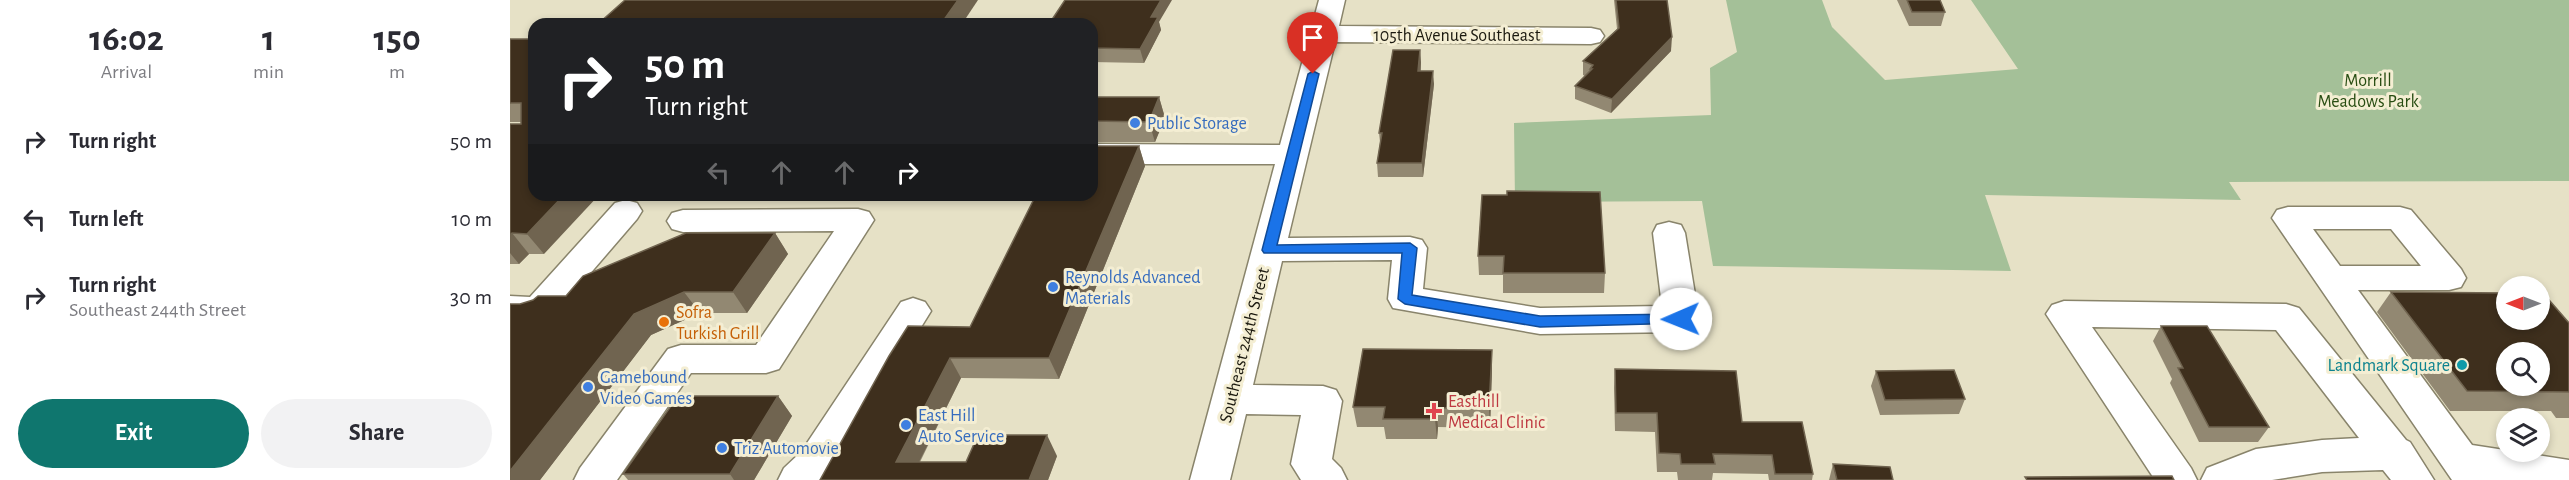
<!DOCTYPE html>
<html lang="en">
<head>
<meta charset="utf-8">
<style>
	body { margin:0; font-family:"Alegreya Sans",sans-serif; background:#f2f2f3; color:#2b2b33; height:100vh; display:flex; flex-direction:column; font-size:22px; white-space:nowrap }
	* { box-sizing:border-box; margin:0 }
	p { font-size:20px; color:#7c7c81 }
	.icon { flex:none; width:33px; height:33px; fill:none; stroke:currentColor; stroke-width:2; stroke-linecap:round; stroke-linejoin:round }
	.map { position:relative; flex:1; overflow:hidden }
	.details { display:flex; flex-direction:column; background:#fff; width:510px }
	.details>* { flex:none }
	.top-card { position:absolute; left:18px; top:18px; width:570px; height:183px; border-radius:18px; box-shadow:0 3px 9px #0003; background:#202124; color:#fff; overflow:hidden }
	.needle { width:39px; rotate:270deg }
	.fabs { position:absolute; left:1986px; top:276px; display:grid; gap:12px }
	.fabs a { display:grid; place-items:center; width:54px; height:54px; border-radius:50%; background:#fff; box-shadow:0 3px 9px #0003; font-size:30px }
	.pin { position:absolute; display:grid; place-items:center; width:51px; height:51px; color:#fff; margin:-62px -26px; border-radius:50% 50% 50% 0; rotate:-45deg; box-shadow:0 0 6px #0007 }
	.pin .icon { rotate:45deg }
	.me { position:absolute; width:66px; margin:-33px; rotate:269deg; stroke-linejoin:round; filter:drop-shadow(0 0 4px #0008) }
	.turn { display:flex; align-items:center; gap:21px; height:126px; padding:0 18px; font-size:27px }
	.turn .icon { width:78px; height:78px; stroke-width:2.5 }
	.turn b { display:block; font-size:42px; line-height:51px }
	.lanes { display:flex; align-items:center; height:57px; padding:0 18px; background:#0003; justify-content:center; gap:30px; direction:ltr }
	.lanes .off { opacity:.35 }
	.eta { display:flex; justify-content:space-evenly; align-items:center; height:102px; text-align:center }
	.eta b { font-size:36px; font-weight:700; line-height:42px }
	.cta { display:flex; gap:12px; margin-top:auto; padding:12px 18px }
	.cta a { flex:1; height:69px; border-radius:36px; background:#0f766e; color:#fff; font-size:24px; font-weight:700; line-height:69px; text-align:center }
	.cta a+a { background:#f2f2f3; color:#2b2b33 }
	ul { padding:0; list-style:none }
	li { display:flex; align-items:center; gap:18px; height:78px; padding:0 18px }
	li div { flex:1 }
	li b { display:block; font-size:22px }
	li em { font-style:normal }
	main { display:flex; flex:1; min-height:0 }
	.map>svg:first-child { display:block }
	.green { fill:#a4c098 }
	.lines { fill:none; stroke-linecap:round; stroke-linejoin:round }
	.minor-casing { stroke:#89846b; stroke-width:3 }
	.minor { fill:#fff; fill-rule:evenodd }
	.wall { fill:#928872 }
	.shaded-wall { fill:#706450 }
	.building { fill:#3e2f1d; stroke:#706450; stroke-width:1.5; fill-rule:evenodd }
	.route { fill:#1a73e8; stroke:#114b97; stroke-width:1.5 }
	.shop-dot { fill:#3f7fe0; stroke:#f4eed3; stroke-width:2 }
	.food-dot { fill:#e8710a; stroke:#f4eed3; stroke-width:2 }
	.culture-dot { fill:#0f9aa8; stroke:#f4eed3; stroke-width:2 }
	.health-dot { fill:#e0444e; stroke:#f4eed3; stroke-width:2 }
	.labels { text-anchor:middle; stroke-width:6; stroke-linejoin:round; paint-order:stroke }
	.street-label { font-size:18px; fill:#1b190f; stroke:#f4eed3 }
	.park-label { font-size:18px; fill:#284d12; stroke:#f4eed3 }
	.shop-label { font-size:18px; fill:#366cbe; stroke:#f4eed3; text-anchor:start }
	.food-label { font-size:18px; fill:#c56008; stroke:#f4eed3; text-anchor:start }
	.culture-label { font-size:18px; fill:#0d838f; stroke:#f4eed3; text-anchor:end }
	.health-label { font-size:18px; fill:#be3a42; stroke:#f4eed3; text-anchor:start }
</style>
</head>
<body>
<main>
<section class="details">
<div class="eta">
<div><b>16:02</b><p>Arrival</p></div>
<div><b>1</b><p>min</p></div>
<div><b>150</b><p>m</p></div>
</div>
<ul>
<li><svg class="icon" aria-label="right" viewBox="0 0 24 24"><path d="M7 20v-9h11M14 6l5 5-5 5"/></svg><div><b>Turn right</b></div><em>50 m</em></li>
<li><svg class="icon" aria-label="left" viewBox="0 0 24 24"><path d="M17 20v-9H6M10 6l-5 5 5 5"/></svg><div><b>Turn left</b></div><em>10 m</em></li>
<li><svg class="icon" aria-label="right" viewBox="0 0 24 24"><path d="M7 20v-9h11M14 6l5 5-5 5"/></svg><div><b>Turn right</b><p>Southeast 244th Street</p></div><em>30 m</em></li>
</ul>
<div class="cta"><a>Exit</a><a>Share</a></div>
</section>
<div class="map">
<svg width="2059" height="480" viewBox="0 0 2059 480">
	<rect width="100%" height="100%" fill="#e6e1c6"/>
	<polygon class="green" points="1216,0 1312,0 1322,27 1375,80 1508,69 1461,0 2059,0 2059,181 1719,182 1731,200 1475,195 1501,271 1203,266 1192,201 1005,202 1004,123 1201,115 1200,68 1227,52"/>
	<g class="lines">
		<defs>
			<g id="minor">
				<polygon points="809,0 835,0 829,26 1081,28 1090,30 1094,36 1090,42 1081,44 825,42 778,238 900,237 912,240 917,248 913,289 1030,308 1152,306 1143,233 1147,225 1159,222 1171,225 1175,233 1189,319 1184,328 1171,332 1030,334 883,308 878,299 882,260 772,261 743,385 813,386 826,390 832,401 822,459 831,468 837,480 791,480 781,464 791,415 736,414 720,480 680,480 765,164 582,164 582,144 770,145"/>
				<polygon points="116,200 127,203 132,211 127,219 41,319 29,323 0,322 0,296 20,297 105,203"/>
				<path d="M 1778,207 L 1890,207 L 1901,210 L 1951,269 L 1956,278 L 1951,287 L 1939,290 L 1848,290 L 1962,445 L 2059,460 L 2059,480 L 1942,480 L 1762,218 L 1767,210 ZM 1803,229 L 1881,229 L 1911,266 L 1830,266 Z"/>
				<polygon points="348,209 359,212 364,220 269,369 256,373 181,373 107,480 64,480 70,468 158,349 171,345 246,345 324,231 173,232 162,229 157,221 162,213 173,210"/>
				<polygon points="403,298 415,302 421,311 319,476 315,480 268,480 274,468 291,452 391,302"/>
				<polygon points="1554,301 1776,304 1789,308 1896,440 1900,442 1924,480 1881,480 1873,470 1812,472 1762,480 1691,480 1697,468 1746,449 1812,440 1849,438 1766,330 1582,327 1681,468 1687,480 1645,480 1536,314 1542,305"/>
			</g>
		</defs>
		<use href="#minor" class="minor-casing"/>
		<use href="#minor" class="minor"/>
	</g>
	<g class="wall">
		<polygon points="1104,0 1157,0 1161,51 1101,113 1065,99 1065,86 1075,76 1073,75 1073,61 1107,29"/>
		<polygon points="1387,0 1430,0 1435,12 1431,26 1399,26"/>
		<polygon points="649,22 651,30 634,63 582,62 582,24"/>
		<polygon points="0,39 24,39 34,254 19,254 9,264 0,264 0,124 11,124 11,122 0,122"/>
		<polygon points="910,50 911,63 911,71 924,84 913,177 868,177 867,163 870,142 869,133"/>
		<polygon points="582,97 649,97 655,118 645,142 582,142"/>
		<polygon points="629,146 635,166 549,379 451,378 410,462 456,462 547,456 538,480 310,480 460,327"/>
		<polygon points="972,195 1095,273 1094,293 993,293 993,275 969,275 968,256"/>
		<polygon points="265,233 278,254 237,313 190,313 141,335 30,480 0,480 10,304 56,296"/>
		<polygon points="1881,292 2059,323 2059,418 2046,418 2041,411 1940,411 1867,312"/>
		<polygon points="1651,326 1759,427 1748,442 1689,442 1660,383 1662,379 1643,341"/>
		<polygon points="982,369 980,428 928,427 927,439 876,439 874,427 847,427 843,407"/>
		<polygon points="1105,369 1232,422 1303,474 1302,480 1259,480 1258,474 1203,473 1202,480 1168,480 1167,472 1147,472 1145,432 1105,431 1104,388"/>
		<polygon points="1366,371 1455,399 1449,414 1370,415 1361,386"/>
		<polygon points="268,396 282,416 244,480 118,480 113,474"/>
		<polygon points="1323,464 1383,480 1319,480"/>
	</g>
	<g class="shaded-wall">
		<polygon points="448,0 468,0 452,24 431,24"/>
		<polygon points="651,0 662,0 649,22 651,30 634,63 630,49 641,17"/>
		<polygon points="1162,37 1161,51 1101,113 1102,99"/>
		<polygon points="910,50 911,63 909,84 908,71"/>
		<polygon points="923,71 924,84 913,177 912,163"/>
		<polygon points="649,97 655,118 645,142 639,122"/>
		<polygon points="629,146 635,166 549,379 539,358"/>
		<polygon points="54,195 89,195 34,254 17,234"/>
		<polygon points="2,233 19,254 9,264 0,253 0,236"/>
		<polygon points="265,233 278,254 237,313 223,292"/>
		<polygon points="174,292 190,313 141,335 30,480 0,480 0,471 124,314"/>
		<polygon points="982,350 982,369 980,428 979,408"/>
		<polygon points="440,358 451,378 400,480 386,462"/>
		<polygon points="268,396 282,416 244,480 224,480 220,474"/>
		<polygon points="926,408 928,427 927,439 925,419"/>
		<polygon points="537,435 547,456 538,480 519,480"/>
	</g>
	<g class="building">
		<polygon points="115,0 448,0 431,24 88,24"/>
		<polygon points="555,0 651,0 641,17 648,17 630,49 582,48 582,24 539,24"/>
		<polygon points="1106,0 1157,0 1162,37 1102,99 1065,86 1082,69 1080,69 1083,65 1073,61 1109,28"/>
		<polygon points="1397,0 1430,0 1435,12 1402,12"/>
		<polygon points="0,39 24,39 24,195 54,195 17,234 2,233 0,236 0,124 11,124 11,103 0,103"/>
		<polygon points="883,50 910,50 908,71 923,71 912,163 867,163 872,133 869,133"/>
		<polygon points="582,97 649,97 639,122 582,121"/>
		<polygon points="582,146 629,146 539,358 440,358 386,462 456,462 468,435 537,435 519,480 310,480 379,356 398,326 460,327 526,195 582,195"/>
		<polygon points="997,191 1090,192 1095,273 993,273 994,256 968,256 972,195 997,195"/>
		<polygon points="176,233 265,233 223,292 174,292 124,314 0,471 0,304 10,304 23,300 28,296 56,296 73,276"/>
		<path d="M 1881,292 L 1996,293 L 1996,320 L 2030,320 L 2030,293 L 2033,293 L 2059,323 L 2059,392 L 1957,391 ZM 1996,352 L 2030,352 L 2030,386 L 1996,386 Z"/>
		<polygon points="1651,326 1697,326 1759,427 1699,427 1668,368 1673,368"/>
		<polygon points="853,349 982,350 979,408 926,408 925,419 873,419 875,407 843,407"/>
		<polygon points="1105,369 1226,371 1232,422 1292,422 1303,474 1265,474 1262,455 1203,454 1205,464 1171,464 1170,454 1149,453 1147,413 1106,413"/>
		<polygon points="1444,370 1455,399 1375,400 1366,371"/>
		<polygon points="168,396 268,396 220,474 113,474"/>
		<polygon points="1323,464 1380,467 1383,480 1327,480"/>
		<polygon points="1662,476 1664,480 1517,480 1515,477"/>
	</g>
	<polygon class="route" points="803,71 809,74 767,245 900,243 907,248 902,295 1030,316 1171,314 1176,316 1178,319 1176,323 1030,327 895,304 888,299 892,253 754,253 752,250 798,74"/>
	<g class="shop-dot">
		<circle cx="625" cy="123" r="6"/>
		<circle cx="543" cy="287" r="6"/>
		<circle cx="78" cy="387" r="6"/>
		<circle cx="396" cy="425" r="6"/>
		<circle cx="212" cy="448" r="6"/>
	</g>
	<circle class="food-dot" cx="154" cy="322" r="6"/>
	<circle class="culture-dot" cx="1952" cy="365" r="6"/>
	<path class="health-dot" d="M921 402h6v6h6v6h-6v6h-6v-6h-6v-6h6z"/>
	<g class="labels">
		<g class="street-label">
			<text x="947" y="41">105th Avenue Southeast</text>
			<text transform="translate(734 345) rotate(-76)" y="6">Southeast 244th Street</text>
		</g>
		<g class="park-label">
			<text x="1858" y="86">Morrill<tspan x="1858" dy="21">Meadows Park</tspan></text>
		</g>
		<g class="shop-label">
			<text x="637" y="129">Public Storage</text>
			<text x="555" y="283">Reynolds Advanced<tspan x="555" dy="21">Materials</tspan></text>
			<text x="90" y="383">Gamebound<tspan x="90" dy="21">Video Games</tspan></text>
			<text x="408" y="421">East Hill<tspan x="408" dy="21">Auto Service</tspan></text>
			<text x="224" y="454">Triz Automovie</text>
		</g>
		<g class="food-label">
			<text x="166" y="318">Sofra<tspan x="166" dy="21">Turkish Grill</tspan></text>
		</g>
		<g class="culture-label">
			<text x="1940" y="371">Landmark Square</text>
		</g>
		<g class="health-label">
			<text x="938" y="407">Easthill<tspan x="938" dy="21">Medical Clinic</tspan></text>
		</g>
	</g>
</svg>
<div class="fabs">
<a><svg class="needle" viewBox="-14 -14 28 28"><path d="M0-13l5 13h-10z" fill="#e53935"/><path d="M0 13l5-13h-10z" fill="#7c7c81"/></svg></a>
<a><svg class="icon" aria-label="search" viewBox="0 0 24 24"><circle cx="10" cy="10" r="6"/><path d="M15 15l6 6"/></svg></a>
<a><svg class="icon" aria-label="layers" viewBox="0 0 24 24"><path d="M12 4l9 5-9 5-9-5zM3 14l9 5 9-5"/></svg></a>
</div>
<div class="pin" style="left:803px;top:74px;background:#d93025"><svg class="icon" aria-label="arrive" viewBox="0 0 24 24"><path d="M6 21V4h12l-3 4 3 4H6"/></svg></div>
<svg class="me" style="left:1171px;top:319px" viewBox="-20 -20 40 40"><circle r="19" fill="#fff"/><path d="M0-13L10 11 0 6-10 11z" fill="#1a73e8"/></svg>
<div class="top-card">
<div class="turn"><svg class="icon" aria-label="right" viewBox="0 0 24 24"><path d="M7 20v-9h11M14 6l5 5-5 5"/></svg><div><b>50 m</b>Turn right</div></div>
<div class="lanes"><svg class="icon off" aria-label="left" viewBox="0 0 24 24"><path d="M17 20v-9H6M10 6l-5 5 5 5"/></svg><svg class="icon off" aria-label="ahead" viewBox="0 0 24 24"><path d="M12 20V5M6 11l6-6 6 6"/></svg><svg class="icon off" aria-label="ahead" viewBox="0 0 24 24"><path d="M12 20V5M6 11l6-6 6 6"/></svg><svg class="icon" aria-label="right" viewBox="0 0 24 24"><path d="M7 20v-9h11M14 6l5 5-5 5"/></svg></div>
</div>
</div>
</main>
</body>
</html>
